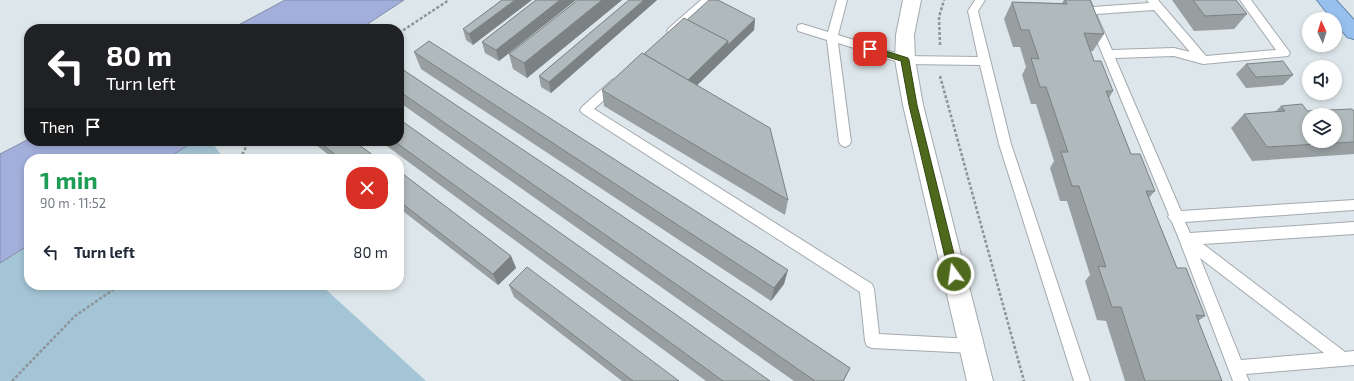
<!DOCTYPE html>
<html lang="en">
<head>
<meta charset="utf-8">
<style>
	body { margin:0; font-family:"Exo 2",sans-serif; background:#f2f2f3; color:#1f2937; height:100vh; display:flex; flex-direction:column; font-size:15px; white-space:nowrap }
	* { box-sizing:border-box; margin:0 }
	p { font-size:13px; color:#747a83 }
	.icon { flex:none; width:22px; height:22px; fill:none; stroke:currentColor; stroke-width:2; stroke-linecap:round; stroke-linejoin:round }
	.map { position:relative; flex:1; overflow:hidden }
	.panel { position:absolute; left:24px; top:154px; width:380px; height:136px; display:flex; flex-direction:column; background:#fff; border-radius:16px; box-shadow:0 2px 6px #0003 }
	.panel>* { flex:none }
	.hud { position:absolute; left:24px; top:24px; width:380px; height:122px; border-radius:16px; box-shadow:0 2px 6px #0003; background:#202124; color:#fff; overflow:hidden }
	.needle { width:26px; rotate:356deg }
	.buttons { position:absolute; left:1302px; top:12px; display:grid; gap:8px }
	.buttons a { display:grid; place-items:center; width:40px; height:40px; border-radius:50%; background:#fff; box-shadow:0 2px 6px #0003; font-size:20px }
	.pin { position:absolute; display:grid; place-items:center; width:34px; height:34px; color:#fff; margin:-17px; border-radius:8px; box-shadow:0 2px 6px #0006 }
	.me { position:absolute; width:44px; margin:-22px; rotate:346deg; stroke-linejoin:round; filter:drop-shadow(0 0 3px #0008) }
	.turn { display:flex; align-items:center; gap:14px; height:84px; padding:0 16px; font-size:18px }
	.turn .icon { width:52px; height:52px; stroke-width:2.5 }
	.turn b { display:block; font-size:28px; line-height:34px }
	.then { display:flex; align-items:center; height:38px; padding:0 16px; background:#0003; gap:8px; font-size:15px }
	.round { display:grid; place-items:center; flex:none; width:42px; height:42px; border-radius:16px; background:#f2f2f3 }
	.overview { display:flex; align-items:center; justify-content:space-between; height:68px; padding:0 16px }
	h1 { font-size:24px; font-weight:700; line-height:30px; color:#1e9e55 }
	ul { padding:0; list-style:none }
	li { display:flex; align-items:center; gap:12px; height:60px; padding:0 16px }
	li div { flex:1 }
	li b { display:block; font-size:15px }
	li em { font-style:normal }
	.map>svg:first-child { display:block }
	.green { fill:#a4c5d6 }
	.water { fill:#a3afdb; stroke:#838cab }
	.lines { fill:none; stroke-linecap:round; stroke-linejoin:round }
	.service-casing { stroke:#a3aaaf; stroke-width:2 }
	.secondary-casing { stroke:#a3aaaf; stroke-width:2 }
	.trunk-casing { stroke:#6587ac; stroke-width:2 }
	.path { stroke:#8e9497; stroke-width:2.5; stroke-dasharray:3 2; stroke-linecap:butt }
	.service { fill:#fff; fill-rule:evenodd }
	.secondary { fill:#fff; fill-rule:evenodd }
	.trunk { fill:#98c0ee; fill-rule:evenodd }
	.wall { fill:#979fa1 }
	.shaded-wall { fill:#7b8283 }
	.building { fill:#b0b9bb; stroke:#7b8283; fill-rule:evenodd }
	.route { fill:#4e691c; stroke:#334412 }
</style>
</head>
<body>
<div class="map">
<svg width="1354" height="381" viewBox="0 0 1354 381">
	<rect width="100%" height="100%" fill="#dde6ea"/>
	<g class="green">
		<polygon points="195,141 211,141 224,159 166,159"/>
		<polygon points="29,245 29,285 321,285 426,381 0,381 0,263"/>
	</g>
	<g class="water">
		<polygon points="285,0 404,0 360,29 231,29"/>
		<polygon points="29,139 29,141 195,141 166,159 29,159 29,245 0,263 0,154"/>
	</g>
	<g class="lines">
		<defs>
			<g id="service">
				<polygon points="701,0 713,0 677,34 669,34 667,31 669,28"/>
				<polygon points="837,0 847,0 838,35 905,56 978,57 968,11 975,0 985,0 978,11 1011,144 1090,381 1074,381 999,144 980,65 905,64 838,43 851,142 849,145 845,147 841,145 839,142 827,40 798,31 797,28 798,25 802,24 828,32"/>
				<path d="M 1080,0 L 1090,0 L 1093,7 L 1149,3 L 1147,0 L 1158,0 L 1206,56 L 1276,50 L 1240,0 L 1251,0 L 1288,50 L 1290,53 L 1288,56 L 1203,64 L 1174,56 L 1115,58 L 1181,211 L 1354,200 L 1354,210 L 1185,222 L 1190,233 L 1354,222 L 1354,234 L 1203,244 L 1345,352 L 1354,351 L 1354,365 L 1246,374 L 1249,381 L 1233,381 L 1179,239 L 1172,222 L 1168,217 L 1169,215 ZM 1154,10 L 1190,52 L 1174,48 L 1112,50 L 1096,14 ZM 1200,258 L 1324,353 L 1241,360 Z"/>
				<polygon points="616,79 620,80 622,83 620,86 594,109 872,284 874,289 879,334 972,339 977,341 979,346 977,351 972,353 872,348 867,346 865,341 860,292 582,113 580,110 582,107 612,80"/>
			</g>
			<polygon id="secondary" points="903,0 921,0 914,35 915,60 923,105 993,381 967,381 903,105 895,60 896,35"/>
			<polygon id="trunk" points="1317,0 1336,0 1354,20 1354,39 1347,37 1335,22 1335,19 1332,19"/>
		</defs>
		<use href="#service" class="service-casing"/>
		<use href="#secondary" class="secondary-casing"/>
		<use href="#trunk" class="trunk-casing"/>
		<g class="path">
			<polyline points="399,33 449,0"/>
			<polyline points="940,45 939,17 944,0"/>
			<polyline points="940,76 1024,381"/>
			<polyline points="240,159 249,141"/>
			<polyline points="12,381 75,316 120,285"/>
		</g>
		<use href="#service" class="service"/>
		<use href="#secondary" class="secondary"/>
		<use href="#trunk" class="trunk"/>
	</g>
	<g class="wall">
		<polygon points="502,0 473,45 466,40 463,29"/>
		<polygon points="536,0 576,0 499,61 485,53 482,42"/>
		<polygon points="578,0 622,0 527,78 513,69 509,54"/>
		<polygon points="629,0 657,0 551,93 541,87 539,76"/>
		<polygon points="1064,0 1090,0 1104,34 1093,51 1090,51 1094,61 1113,91 1109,98 1131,154 1155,191 1149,198 1177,268 1205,316 1198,321 1222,381 1125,381 1106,321 1097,320 1085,281 1090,275 1067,201 1060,201 1050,168 1054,161 1036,104 1031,104 1022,75 1026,67 1020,47 1013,47 1004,19 1012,2 1062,3"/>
		<polygon points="1172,0 1236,0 1247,14 1234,29 1194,31"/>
		<polygon points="755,19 754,30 697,85 788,200 785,215 604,106 602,90 644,54 687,20"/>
		<polygon points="414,52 784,284 771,301 421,69"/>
		<polygon points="1246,64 1293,75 1283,85 1246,88 1236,74"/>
		<polygon points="399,71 850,368 844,381 794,381 399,102"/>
		<polygon points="1281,106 1307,111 1354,111 1354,154 1252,161 1231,128 1244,114 1275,112"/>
		<polygon points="311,141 354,141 378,159 334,159"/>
		<polygon points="380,141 399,141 770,381 706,381"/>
		<polygon points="399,171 511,256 516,268 498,285 399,208"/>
		<polygon points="509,285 679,381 622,381 514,297"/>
	</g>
	<g class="shaded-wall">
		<polygon points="515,0 532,0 473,45 469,34"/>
		<polygon points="560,0 576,0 499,61 496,50"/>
		<polygon points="602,0 622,0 527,78 524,63"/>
		<polygon points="644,0 657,0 551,93 549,82"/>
		<polygon points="755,19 754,30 686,96 686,81 728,41"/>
		<polygon points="511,256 516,268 498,285 493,274"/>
		<polygon points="788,270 784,284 771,301 774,288"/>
	</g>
	<g class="building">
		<polygon points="502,0 515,0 469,34 463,29"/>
		<polygon points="536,0 560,0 496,50 482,42"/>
		<polygon points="578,0 602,0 524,63 509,54"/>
		<polygon points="629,0 644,0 549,82 539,76"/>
		<polygon points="709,0 718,0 755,19 728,45 728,41 687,20"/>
		<polygon points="1065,0 1090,0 1104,34 1084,33 1094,61 1101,61 1113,91 1106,91 1131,154 1140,154 1155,191 1146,191 1177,268 1186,268 1205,316 1196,315 1222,381 1145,381 1121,307 1112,307 1098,266 1106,267 1079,186 1072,186 1061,152 1068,152 1046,87 1040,87 1031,58 1039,59 1029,30 1021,30 1012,2 1067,4"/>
		<polygon points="1193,0 1236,0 1247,14 1205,16"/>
		<polygon points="684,18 728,41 688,80 644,54"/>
		<polygon points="429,41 788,270 774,288 414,52"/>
		<polygon points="642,53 770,128 788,200 602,90"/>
		<polygon points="1283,61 1293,75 1256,77 1246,64"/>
		<polygon points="402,69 850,368 843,381 815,381 399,91 399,71"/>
		<path d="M 1302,104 L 1307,111 L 1352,109 L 1354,111 L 1354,142 L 1267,147 L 1244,114 L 1285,111 L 1281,106 ZM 1309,115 L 1335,115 L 1335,141 L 1309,141 Z"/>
		<polygon points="399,119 770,381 723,381 394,141 399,141"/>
		<polygon points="318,141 354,141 378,159 341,159"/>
		<polygon points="399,171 511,256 493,274 399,201"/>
		<polygon points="527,267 679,381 633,381 509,285"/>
	</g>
	<polygon class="route" points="870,46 908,58 909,60 917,105 959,274 958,277 954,278 951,277 949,274 909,105 901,61 868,51 866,49"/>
</svg>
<div class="buttons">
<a><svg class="needle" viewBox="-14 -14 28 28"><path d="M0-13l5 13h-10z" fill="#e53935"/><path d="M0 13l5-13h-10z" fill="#747a83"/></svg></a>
<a><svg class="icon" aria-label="sound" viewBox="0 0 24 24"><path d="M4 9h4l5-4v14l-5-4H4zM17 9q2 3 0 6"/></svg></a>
<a><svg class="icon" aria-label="layers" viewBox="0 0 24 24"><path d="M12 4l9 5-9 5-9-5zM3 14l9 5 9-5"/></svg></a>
</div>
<div class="pin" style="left:870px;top:49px;background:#d93025"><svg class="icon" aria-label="arrive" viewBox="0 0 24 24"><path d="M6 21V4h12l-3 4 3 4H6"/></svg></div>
<svg class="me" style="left:954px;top:274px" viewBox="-20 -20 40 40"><circle r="17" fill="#4e691c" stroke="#fff" stroke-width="3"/><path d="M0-11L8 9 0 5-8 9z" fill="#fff"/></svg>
<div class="hud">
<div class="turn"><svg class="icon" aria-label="left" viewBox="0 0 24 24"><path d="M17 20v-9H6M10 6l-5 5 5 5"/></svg><div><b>80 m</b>Turn left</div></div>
<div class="then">Then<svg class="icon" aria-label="arrive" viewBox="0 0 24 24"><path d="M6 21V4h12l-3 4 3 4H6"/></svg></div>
</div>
<section class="panel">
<div class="overview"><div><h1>1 min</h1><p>90 m · 11:52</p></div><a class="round" style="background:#d93025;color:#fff"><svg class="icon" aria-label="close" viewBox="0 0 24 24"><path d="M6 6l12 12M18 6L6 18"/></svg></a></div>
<ul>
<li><svg class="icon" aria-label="left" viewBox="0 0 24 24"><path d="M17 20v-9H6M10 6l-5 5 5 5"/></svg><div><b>Turn left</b></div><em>80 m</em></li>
</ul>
</section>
</div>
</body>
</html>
